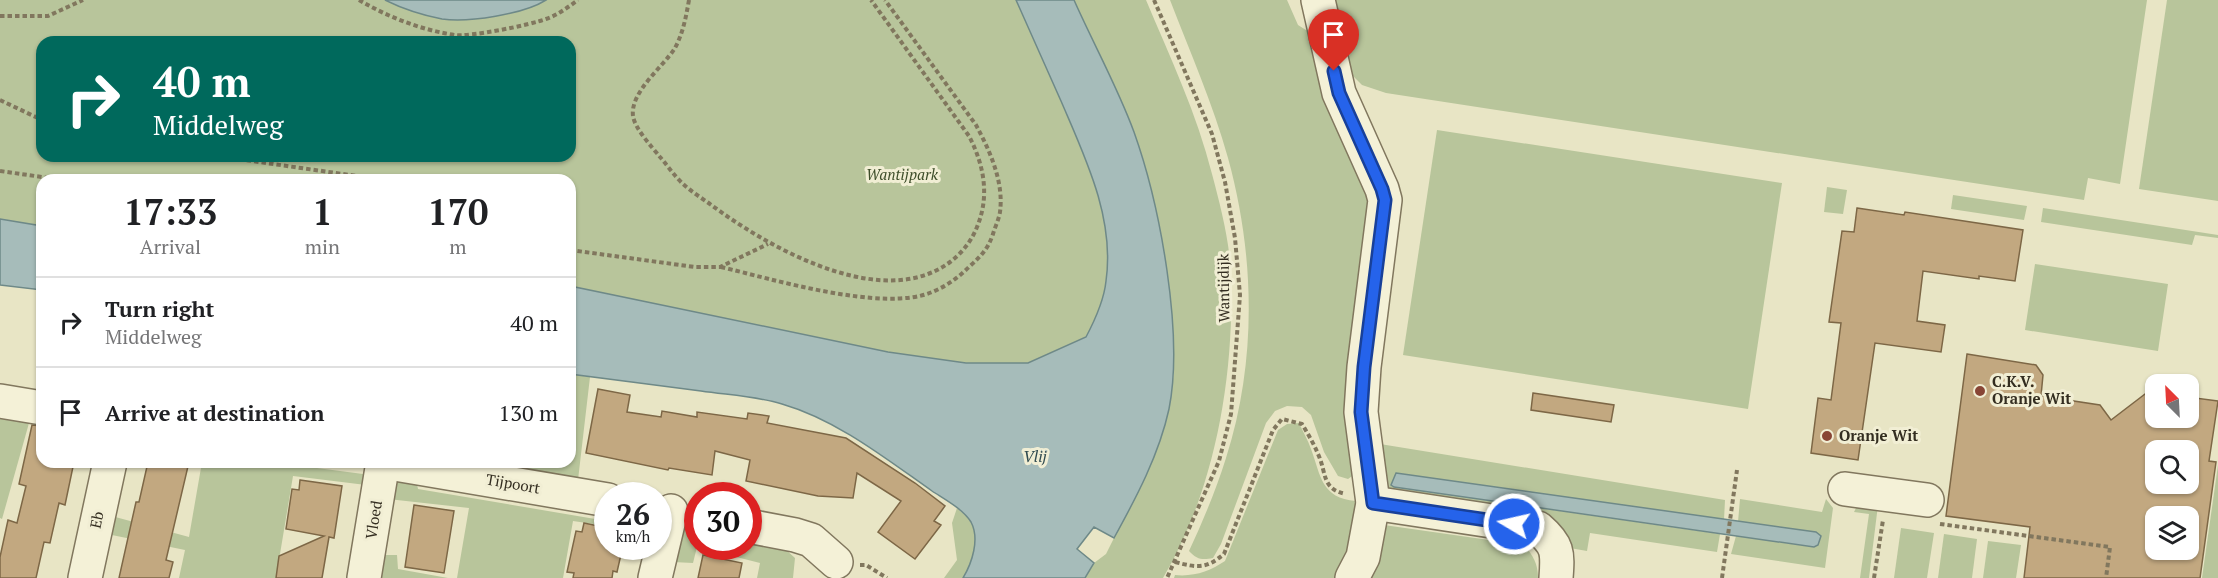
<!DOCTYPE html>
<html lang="en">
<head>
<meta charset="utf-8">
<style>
	body { margin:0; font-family:"PT Serif",serif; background:#f2f2f2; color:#202124; height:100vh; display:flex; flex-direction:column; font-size:22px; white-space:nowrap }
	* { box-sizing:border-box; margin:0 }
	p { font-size:20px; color:#757577 }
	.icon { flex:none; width:33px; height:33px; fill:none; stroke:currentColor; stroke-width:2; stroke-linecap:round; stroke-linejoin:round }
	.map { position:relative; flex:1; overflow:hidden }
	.details { position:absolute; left:36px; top:174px; width:540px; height:294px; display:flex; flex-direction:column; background:#fff; border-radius:18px; box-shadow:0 2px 4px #0004 }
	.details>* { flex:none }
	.top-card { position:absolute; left:36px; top:36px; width:540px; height:126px; border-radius:18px; box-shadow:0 2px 4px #0004; background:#00695c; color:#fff; overflow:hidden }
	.needle { width:39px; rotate:336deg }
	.tools { position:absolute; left:2145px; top:374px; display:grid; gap:12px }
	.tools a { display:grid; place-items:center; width:54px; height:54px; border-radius:12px; background:#fff; box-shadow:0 2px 4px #0004; font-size:30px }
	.speed { position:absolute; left:594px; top:482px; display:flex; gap:12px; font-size:30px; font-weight:700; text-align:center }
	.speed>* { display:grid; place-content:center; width:78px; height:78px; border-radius:50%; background:#fff; box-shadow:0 2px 4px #0004; line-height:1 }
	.speed small { font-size:15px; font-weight:400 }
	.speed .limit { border:9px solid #d22; background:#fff; color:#111 }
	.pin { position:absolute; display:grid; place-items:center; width:51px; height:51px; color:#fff; margin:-62px -26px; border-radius:50% 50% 50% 0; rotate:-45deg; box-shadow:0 0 6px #0007 }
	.pin .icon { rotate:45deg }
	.me { position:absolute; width:66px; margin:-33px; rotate:279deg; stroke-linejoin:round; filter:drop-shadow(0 0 4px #0008) }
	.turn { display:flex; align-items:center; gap:21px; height:126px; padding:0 18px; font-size:27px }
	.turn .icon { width:78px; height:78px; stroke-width:2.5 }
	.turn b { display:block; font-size:42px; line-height:51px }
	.eta { display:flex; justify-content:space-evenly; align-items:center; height:102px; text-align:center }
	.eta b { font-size:36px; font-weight:700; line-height:42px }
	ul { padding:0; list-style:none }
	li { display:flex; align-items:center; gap:18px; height:90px; padding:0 18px; border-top:2px solid #e0e0e0 }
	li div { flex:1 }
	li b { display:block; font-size:22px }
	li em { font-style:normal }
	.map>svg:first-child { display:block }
	.green { fill:#b8c59b; fill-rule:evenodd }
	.water { fill:#a6bcba; stroke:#6e8988; stroke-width:1.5 }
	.building { fill:#c2a880; stroke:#7d6746; stroke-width:1.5; fill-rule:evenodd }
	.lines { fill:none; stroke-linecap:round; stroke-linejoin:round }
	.minor-casing { stroke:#81775e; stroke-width:36 }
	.path { stroke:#81775e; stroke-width:4; stroke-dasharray:4.5 3; stroke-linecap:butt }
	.minor { stroke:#f4f1d7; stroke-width:33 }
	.route-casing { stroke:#184099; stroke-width:15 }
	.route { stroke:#2563eb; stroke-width:10 }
	.poi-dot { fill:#884535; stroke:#f1eed4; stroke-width:2 }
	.labels { text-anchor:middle; stroke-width:6; stroke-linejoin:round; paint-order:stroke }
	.park-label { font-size:15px; font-style:italic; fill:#3d4d29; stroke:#f1eed4 }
	.street-label { font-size:15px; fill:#332d20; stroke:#f1eed4 }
	.poi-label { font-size:15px; font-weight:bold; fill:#332d20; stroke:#f1eed4; text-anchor:start }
	.water-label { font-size:16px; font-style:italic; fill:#314c51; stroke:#f1eed4 }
</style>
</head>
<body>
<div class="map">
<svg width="2218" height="578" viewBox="0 0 2218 578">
	<rect width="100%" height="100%" fill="#e8e5c5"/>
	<g class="green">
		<path d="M 0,0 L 1016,0 C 1031,34 1046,67 1061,101 C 1085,157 1115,218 1106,281 C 1104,301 1095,320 1086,337 L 1028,363 L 966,363 L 888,352 L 570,286 L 570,180 L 42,180 L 42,226 L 0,219 ZM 42,42 L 570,42 L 570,156 L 42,156 Z"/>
		<path d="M 1074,0 L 1146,0 C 1170,57 1197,114 1212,174 C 1221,208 1231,246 1231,281 C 1234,380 1214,492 1163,578 L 1085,578 L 1094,563 L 1106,554 L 1151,464 L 1161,437 L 1169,409 L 1174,372 L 1172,330 L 1168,283 L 1161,238 L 1148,180 L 1134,132 Z"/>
		<path d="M 1170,0 L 1287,0 L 1298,25 L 1317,37 L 1370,187 L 1355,474 L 1348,479 L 1338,476 L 1324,452 L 1311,415 L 1302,407 L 1287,406 L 1275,411 L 1266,423 L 1221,544 L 1213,558 C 1203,560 1197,560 1189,551 C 1203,521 1216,490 1226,458 C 1257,361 1255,256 1228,158 C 1213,104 1190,52 1170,0 Z"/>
		<polygon points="1324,0 2147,0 2120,184 2088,178 2084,200 1386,93 1362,85 1346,69"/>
		<polygon points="2167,0 2218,0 2218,201 2139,189"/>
		<polygon points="1437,130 1782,183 1748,409 1403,355"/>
		<polygon points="1827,187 1847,190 1843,214 1824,212"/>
		<polygon points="1953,195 2027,206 2024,220 1951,209"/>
		<polygon points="2043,208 2218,235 2218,238 2195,235 2192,245 2041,222"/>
		<polygon points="2035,264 2168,284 2158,351 2025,330"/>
		<polygon points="570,374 590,377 578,480 487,466 487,462 570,462"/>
		<polygon points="0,418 29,423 2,519 0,518"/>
		<path d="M 1299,423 C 1303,432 1308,440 1311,449 C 1321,476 1321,498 1356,501 L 1350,557 L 1338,578 L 1174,578 L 1175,575 C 1194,577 1210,571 1225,561 L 1278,430 L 1287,424 Z"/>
		<polygon points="1380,444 1725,500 1724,520 1402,474 1391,485 1394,487 1720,534 1717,552 1590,533 1587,551 1570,548 1381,492"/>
		<polygon points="202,462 271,462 363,474 366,485 293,476 276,578 179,578 185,550 107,534 108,515 189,537"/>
		<polygon points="2218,465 2218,578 2202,578"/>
		<polygon points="397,479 416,480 418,489 607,521 607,526 573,521 563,578 457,578 469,508 388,499"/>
		<polygon points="1740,499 1822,512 1826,499 1833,508 1825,568 1731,554 1736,536 1814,547 1816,532 1738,522"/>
		<polygon points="1858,504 1878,505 1869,578 1860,578 1869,514 1854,512"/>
		<path d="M 957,508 C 961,512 968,517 971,522 C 980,540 973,563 963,578 L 944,578 L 957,560 L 952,523 Z"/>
		<path d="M 1377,524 L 1524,545 C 1533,555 1538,564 1538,578 L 1368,578 Z"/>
		<polygon points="684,528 697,529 698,546 748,546 749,536 775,540 795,558 793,578 757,578 760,563 697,547 693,563 673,562 672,544"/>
		<polygon points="1901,528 1934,533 1927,578 1894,578"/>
		<polygon points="1944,534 1977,539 1972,578 1938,578"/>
		<polygon points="1988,541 2021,545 2016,578 1983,578"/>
		<polygon points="379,555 397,555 398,569 448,578 376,578"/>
	</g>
	<g class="water">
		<path d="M 385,0 L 546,0 C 524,14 468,23 442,19 C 422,15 403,9 385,0 Z"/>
		<path d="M 1016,0 L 1074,0 C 1093,43 1118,88 1134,132 C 1160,205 1184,334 1169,409 C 1159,455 1136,498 1114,538 L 1094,527 L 1077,549 L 1094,563 L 1085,578 L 963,578 C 972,563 980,539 971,522 C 963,509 944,499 932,491 C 885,458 837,420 782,404 C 756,396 728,395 701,391 C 657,385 614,380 570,374 L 570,286 L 888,352 L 966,363 L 1028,363 L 1086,337 C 1095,320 1104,301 1106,281 C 1115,218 1085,157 1061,101 C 1046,67 1031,34 1016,0 Z"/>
		<polygon points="0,219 42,226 42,290 0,285"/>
		<polygon points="1396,473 1816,532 1821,536 1818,545 1814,547 1394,487 1391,485"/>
	</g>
	<g class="building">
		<polygon points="1857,208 1904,215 1905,212 2023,230 2015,281 1979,276 1979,279 1923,271 1917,321 1945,325 1941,352 1875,343 1858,460 1811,453 1818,398 1831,400 1841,323 1829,322 1842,231 1854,232"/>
		<path d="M 1967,354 L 2036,365 L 2043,375 L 2041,396 L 2100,405 L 2111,420 L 2149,391 L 2156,392 L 2156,417 L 2188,417 L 2188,397 L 2218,401 L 2209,461 L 2216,462 L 2200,578 L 2024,578 L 2030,527 L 1946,516 ZM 2156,450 L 2188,450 L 2188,483 L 2156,483 ZM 2156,516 L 2188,516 L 2188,549 L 2156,549 Z"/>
		<polygon points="598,389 630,395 627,412 661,417 662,411 697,417 697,412 747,419 748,413 769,416 767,423 846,438 915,483 945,506 934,521 941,525 915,559 878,532 901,501 857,473 853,498 818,496 746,481 750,460 715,451 712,475 669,468 668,470 586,453"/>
		<polygon points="1533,393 1614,405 1611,422 1531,410"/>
		<polygon points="32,425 42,426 42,462 74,462 65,505 59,503 50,543 44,542 36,578 0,578 0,557 8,520 17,523 26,486 19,484"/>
		<polygon points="148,462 189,462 166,560 173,562 169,578 119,578 136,502 139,502"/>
		<polygon points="300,480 342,486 334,538 329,537 322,578 276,578 279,556 324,536 286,529 292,489 299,490"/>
		<polygon points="414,505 454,511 444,573 405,567"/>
		<polygon points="584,523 608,528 608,546 618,546 618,550 622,550 617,572 613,571 612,578 573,578 574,573 567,572 576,531 582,532"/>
		<polygon points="703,555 742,563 739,578 698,578"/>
	</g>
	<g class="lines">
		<defs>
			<g id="minor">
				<polyline points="1318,0 1339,93 1382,189 1385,200 1364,367 1361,412 1373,503 1363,557 1352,578"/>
				<polyline points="0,401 42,408"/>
				<polyline points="383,462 608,500"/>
				<polyline points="1845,489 1927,500"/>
				<path d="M 1373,503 L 1538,528 C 1558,545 1558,552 1556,578"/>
				<polyline points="748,526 795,535 811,540 836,562"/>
				<polyline points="85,578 110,462"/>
				<polyline points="364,578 383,462"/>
				<polyline points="655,578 671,511"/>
			</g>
		</defs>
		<use href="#minor" class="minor-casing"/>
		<g class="path">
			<path d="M 359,0 C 388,17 421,30 455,35 C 470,37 530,25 546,19 C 558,15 568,7 578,0"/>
			<path d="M 689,0 C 686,17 683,33 675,48 C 663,67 630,92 633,116 C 635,129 652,147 660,157 C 667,165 673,174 681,182 C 689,190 700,197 710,204 C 765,245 870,306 939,269 C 956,260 970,245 977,227 C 990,196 984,165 969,136 L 871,0"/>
			<polyline points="1154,0 1212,134 1225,182 1235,238 1240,295 1231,414 1219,461 1167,578"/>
			<polyline points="0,16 48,16 83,0"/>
			<polyline points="0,100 42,120"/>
			<polyline points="217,156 385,180"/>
			<polyline points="0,171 63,180"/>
			<polyline points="570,250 695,267 720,267 768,244"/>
			<path d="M 721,267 C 772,279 884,313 932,292 C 947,286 959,277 970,266 C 981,256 988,249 993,234 C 995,227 999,219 1000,212 C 1004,182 990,151 976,125 L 885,0"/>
			<polyline points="1940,524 2110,547 2106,578"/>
			<path d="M 1175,562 C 1198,568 1206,569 1224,554 L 1273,430 L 1282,419 L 1302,424 C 1308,434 1314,444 1318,454 C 1327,473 1321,489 1346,494"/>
			<polyline points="860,565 866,565 887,578"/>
			<polyline points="1722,578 1737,470"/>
			<polyline points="1874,578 1883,520"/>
		</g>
		<use href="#minor" class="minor"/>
	</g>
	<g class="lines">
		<defs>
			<polyline id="route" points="1334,71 1339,93 1382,189 1385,200 1364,367 1361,412 1373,503 1514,524"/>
		</defs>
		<use href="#route" class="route-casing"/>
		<use href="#route" class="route"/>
	</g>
	<g class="poi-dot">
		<circle cx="1980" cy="391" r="6"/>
		<circle cx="1827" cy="436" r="6"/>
	</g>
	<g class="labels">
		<g class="park-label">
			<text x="902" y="180">Wantijpark</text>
		</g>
		<g class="street-label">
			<text transform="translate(1224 288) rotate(-91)" y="5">Wantijdijk</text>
			<text transform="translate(513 484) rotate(10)" y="5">Tijpoort</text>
			<text transform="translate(97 520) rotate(-78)" y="5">Eb</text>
			<text transform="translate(374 520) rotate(-81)" y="5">Vloed</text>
		</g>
		<g class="poi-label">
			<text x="1992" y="387">C.K.V.<tspan x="1992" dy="17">Oranje Wit</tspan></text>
			<text x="1839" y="441">Oranje Wit</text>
		</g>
		<g class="water-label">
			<text x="1035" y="462">Vlij</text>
		</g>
	</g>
</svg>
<div class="tools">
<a><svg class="needle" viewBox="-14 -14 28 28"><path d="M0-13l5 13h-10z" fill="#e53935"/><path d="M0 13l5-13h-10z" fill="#757577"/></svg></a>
<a><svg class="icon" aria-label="search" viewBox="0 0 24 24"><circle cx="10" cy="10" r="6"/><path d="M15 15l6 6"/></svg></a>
<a><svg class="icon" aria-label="layers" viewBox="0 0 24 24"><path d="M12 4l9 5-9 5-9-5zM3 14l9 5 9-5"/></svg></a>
</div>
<div class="speed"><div>26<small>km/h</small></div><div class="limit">30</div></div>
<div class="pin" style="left:1334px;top:71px;background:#d93025"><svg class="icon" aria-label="arrive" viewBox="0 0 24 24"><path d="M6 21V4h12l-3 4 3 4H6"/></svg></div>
<svg class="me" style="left:1514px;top:524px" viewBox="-20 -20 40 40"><circle r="17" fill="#2563eb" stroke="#fff" stroke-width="3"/><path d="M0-11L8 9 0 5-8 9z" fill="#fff"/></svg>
<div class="top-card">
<div class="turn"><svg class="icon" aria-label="right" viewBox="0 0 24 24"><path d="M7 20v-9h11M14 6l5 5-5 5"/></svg><div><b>40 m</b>Middelweg</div></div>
</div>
<section class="details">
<div class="eta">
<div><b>17:33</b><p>Arrival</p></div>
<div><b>1</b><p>min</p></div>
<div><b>170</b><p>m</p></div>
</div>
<ul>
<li><svg class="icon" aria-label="right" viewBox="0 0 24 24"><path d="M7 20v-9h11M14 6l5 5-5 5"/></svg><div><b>Turn right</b><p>Middelweg</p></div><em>40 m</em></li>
<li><svg class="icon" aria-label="arrive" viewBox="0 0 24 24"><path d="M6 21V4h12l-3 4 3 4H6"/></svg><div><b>Arrive at destination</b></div><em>130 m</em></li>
</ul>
</section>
</div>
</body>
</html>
